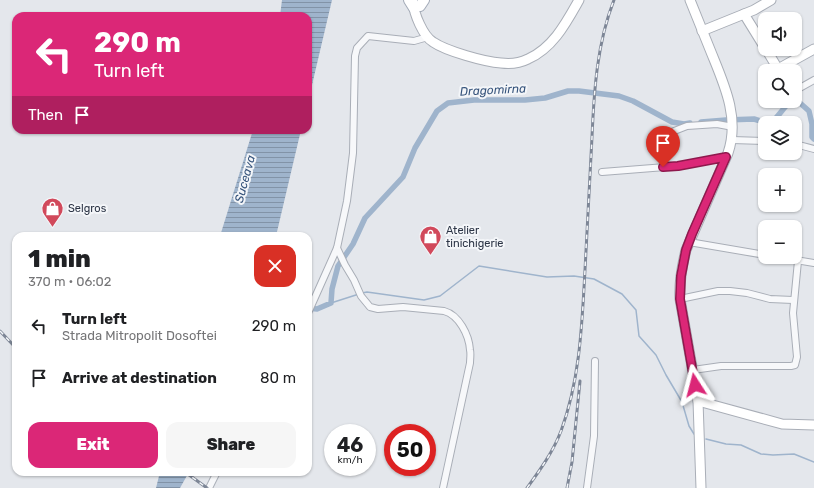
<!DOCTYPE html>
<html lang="en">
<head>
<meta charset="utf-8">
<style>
	body { margin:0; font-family:Rubik,sans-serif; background:#f6f6f6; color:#202124; height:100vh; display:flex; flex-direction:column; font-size:15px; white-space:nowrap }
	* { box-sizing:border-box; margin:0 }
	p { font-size:13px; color:#757577 }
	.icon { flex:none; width:22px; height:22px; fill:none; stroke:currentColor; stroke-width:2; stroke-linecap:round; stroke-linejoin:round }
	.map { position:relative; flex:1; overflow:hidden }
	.panel { position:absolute; left:12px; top:232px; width:300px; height:244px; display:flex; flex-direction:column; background:#fff; border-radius:12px; box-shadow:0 1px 3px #0004 }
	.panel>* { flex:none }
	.banner { position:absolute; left:12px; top:12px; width:300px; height:122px; border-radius:12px; box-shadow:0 1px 3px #0004; background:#db2777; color:#fff; overflow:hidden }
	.buttons { position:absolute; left:758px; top:12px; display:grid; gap:8px }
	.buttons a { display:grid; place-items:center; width:44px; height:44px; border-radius:8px; background:#fff; box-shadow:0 1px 3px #0004; font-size:20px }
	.speed { position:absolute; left:324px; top:424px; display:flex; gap:8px; font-size:20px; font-weight:700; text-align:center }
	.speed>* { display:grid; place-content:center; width:52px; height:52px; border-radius:50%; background:#fff; box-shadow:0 1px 3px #0004; line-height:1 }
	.speed small { font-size:10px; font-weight:400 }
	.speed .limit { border:6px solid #d22; background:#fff; color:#111 }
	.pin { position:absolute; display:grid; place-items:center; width:34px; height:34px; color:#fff; margin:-41px -17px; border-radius:50% 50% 50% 0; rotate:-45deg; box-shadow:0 0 4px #0007 }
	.pin .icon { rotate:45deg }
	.me { position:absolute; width:44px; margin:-22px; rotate:351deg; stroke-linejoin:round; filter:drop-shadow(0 0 3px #0008) }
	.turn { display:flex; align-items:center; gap:14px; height:84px; padding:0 16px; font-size:18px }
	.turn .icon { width:52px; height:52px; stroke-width:2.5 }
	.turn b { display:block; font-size:28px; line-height:34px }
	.then { display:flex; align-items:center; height:38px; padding:0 16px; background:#0003; gap:8px; font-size:15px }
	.round { display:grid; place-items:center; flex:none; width:42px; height:42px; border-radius:12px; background:#f6f6f6 }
	.head { display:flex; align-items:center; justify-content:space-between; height:68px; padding:0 16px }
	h1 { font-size:24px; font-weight:800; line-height:30px }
	.action { display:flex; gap:8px; margin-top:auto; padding:8px 16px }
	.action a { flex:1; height:46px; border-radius:12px; background:#db2777; color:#fff; font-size:16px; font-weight:800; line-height:46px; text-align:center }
	.action a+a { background:#f6f6f6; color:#202124 }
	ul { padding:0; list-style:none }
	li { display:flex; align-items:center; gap:12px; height:52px; padding:0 16px }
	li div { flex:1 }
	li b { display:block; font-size:15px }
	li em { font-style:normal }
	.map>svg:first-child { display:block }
	.water { fill:url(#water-rules) }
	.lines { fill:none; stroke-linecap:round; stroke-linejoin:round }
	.stream { stroke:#9fb4cc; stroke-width:1.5 }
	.canal { stroke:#9fb4cc; stroke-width:5.5 }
	.street-casing { stroke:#a9aeb7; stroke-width:8 }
	.secondary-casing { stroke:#a9aeb7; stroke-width:11 }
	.primary-casing { stroke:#a3abb8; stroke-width:12 }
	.street { stroke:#f7f8fa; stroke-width:6 }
	.secondary { stroke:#fff; stroke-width:9 }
	.primary { stroke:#fff; stroke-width:10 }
	.rail-casing { stroke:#7d8696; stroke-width:3 }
	.rail { stroke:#f4f6f9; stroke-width:1.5; stroke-dasharray:4.5; stroke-linecap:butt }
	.route-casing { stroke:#8e194d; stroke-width:10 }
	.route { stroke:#db2777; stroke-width:7 }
	.labels { text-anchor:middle; stroke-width:4; stroke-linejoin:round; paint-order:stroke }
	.poi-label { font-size:11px; fill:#2b3445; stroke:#f4f6f9; text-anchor:start }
	.water-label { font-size:12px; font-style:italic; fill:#34527a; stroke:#f4f6f9 }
</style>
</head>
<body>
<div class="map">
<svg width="814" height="488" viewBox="0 0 814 488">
	<defs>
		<pattern id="water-rules" width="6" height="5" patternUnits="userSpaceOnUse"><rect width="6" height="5" fill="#9fb4cc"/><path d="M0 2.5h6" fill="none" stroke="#8293a7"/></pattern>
	</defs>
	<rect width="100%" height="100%" fill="#e4e7ec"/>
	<g class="water">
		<polygon points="282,0 332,0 308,102 308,16 280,16"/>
		<polygon points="253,130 301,130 276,236 220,236"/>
		<polygon points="160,472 189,472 180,488 156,488"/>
	</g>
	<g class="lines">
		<g class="stream">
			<polyline points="362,293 367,292 424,300 440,296 479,266 547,277 574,276 594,279 622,294 636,310 639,336 656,355 666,375 682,402 689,426 694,434"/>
			<polyline points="331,303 359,294"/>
			<polyline points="706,439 726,444 741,445 761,454 773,455 794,454 814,462"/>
		</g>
		<g class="canal">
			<polyline points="701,122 726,120 754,119 767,123"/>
			<path d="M 771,123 C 779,116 783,108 791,101 L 800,103 L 809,111 L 812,124 L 812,137 L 814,139"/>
			<polyline points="308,308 317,309 331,303 332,289 338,266 353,244 365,218 403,177 415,148 437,111 448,103 474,100 525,100 545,98 568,91 579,91 619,96 633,101 672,122 684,124 690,123"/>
		</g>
		<defs>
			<g id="street">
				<polyline points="795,88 798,89 814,80"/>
				<polyline points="664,135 687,126 717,124 733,127"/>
				<polyline points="732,140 765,141"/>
				<polyline points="795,144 814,149"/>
				<polyline points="602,172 678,166 726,157"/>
				<polyline points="689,242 765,255"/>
				<path d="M 337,248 L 345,265 L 354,280 L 361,296 L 370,307 L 378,309 L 403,307 L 444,311 C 459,315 469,335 470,350 C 471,354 470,359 470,363 L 443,488"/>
				<polyline points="778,257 814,263"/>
				<polyline points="680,299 718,291 730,291 747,293 770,299 793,300"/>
				<polyline points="308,313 337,248 347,201 353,153 355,56 357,48 368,36 414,41 428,37"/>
				<polyline points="693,370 721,366 791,366 795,365 797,357 793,313 798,261"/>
				<polyline points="209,488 217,472"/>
				<polyline points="587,488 594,436 595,361"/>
			</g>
			<g id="secondary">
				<path d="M 690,0 C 697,17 704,35 711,52 C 724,84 740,118 728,153 L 686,250 C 682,266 679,282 680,299 L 698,401 L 701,488"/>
				<path d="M 413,2 C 414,14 423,36 433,42 C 446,51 485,62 501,63 C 509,64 520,63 528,59 C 553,48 566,23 579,0"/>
				<polyline points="744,14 765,48"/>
				<polyline points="702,31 754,10 771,0"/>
				<polyline points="766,49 778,69 814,49"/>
				<polyline points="698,401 782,424 814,425"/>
			</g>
			<g id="primary">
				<polyline points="409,0 414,8"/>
				<polyline points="420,6 424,0"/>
			</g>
		</defs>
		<use href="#street" class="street-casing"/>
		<use href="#secondary" class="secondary-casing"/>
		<use href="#primary" class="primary-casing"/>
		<use href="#street" class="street"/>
		<use href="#secondary" class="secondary"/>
		<use href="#primary" class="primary"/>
		<defs>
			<g id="rail">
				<polyline points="0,331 16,348"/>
				<polyline points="185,472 207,488"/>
				<path d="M 527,488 C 540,470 553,452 561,431 C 580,380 582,324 585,270 C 587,226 590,181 592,137 C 594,91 597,43 614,0"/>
				<polyline points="567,488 572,462 580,381"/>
			</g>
		</defs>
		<use href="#rail" class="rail-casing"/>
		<use href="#rail" class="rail"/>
	</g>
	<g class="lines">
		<defs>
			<polyline id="route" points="663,167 678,166 726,157 692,234 686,250 681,276 680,299 695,385"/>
		</defs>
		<use href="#route" class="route-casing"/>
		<use href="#route" class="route"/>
	</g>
	<defs>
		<symbol id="shop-pin" viewBox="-11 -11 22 30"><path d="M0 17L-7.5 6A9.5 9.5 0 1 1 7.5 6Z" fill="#d1495b" stroke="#f4f6f9"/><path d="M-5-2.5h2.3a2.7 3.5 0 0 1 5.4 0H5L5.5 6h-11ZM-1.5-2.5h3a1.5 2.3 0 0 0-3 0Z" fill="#fff"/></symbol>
	</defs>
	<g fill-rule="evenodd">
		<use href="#shop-pin" x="40" y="196" width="25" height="34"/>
		<use href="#shop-pin" x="418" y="224" width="25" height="34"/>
	</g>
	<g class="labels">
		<g class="poi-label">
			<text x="68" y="212">Selgros</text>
			<text x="446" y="234">Atelier<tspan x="446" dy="13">tinichigerie</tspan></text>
		</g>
		<g class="water-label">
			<text transform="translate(493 90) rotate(-3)" y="4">Dragomirna</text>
			<text transform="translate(245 179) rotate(-75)" y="4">Suceava</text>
		</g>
	</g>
</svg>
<div class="buttons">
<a><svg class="icon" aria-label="sound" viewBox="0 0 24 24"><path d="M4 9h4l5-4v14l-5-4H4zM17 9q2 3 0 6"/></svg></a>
<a><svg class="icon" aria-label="search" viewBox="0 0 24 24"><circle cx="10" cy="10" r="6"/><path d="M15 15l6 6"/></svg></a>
<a><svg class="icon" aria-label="layers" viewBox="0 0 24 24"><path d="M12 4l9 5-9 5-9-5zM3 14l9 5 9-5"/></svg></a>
<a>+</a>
<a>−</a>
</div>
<div class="speed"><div>46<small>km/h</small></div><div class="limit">50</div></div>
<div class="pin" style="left:663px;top:167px;background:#d93025"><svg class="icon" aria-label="arrive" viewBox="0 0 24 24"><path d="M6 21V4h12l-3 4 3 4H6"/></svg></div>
<svg class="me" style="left:695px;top:385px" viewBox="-20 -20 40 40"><path d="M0-17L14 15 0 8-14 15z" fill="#db2777" stroke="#fff" stroke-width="4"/></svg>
<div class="banner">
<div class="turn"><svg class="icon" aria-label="left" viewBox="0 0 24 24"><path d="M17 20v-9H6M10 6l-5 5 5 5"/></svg><div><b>290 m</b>Turn left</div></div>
<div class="then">Then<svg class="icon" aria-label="arrive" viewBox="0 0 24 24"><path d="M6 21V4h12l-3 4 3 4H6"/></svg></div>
</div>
<section class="panel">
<div class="head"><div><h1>1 min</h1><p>370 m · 06:02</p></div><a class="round" style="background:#d93025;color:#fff"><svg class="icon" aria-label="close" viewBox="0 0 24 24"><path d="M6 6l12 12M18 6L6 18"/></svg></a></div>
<ul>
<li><svg class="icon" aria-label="left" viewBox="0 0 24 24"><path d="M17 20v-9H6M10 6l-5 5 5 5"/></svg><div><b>Turn left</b><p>Strada Mitropolit Dosoftei</p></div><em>290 m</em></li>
<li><svg class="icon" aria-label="arrive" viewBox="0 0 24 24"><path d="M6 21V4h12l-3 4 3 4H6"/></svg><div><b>Arrive at destination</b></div><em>80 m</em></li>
</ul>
<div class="action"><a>Exit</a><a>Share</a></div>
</section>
</div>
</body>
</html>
